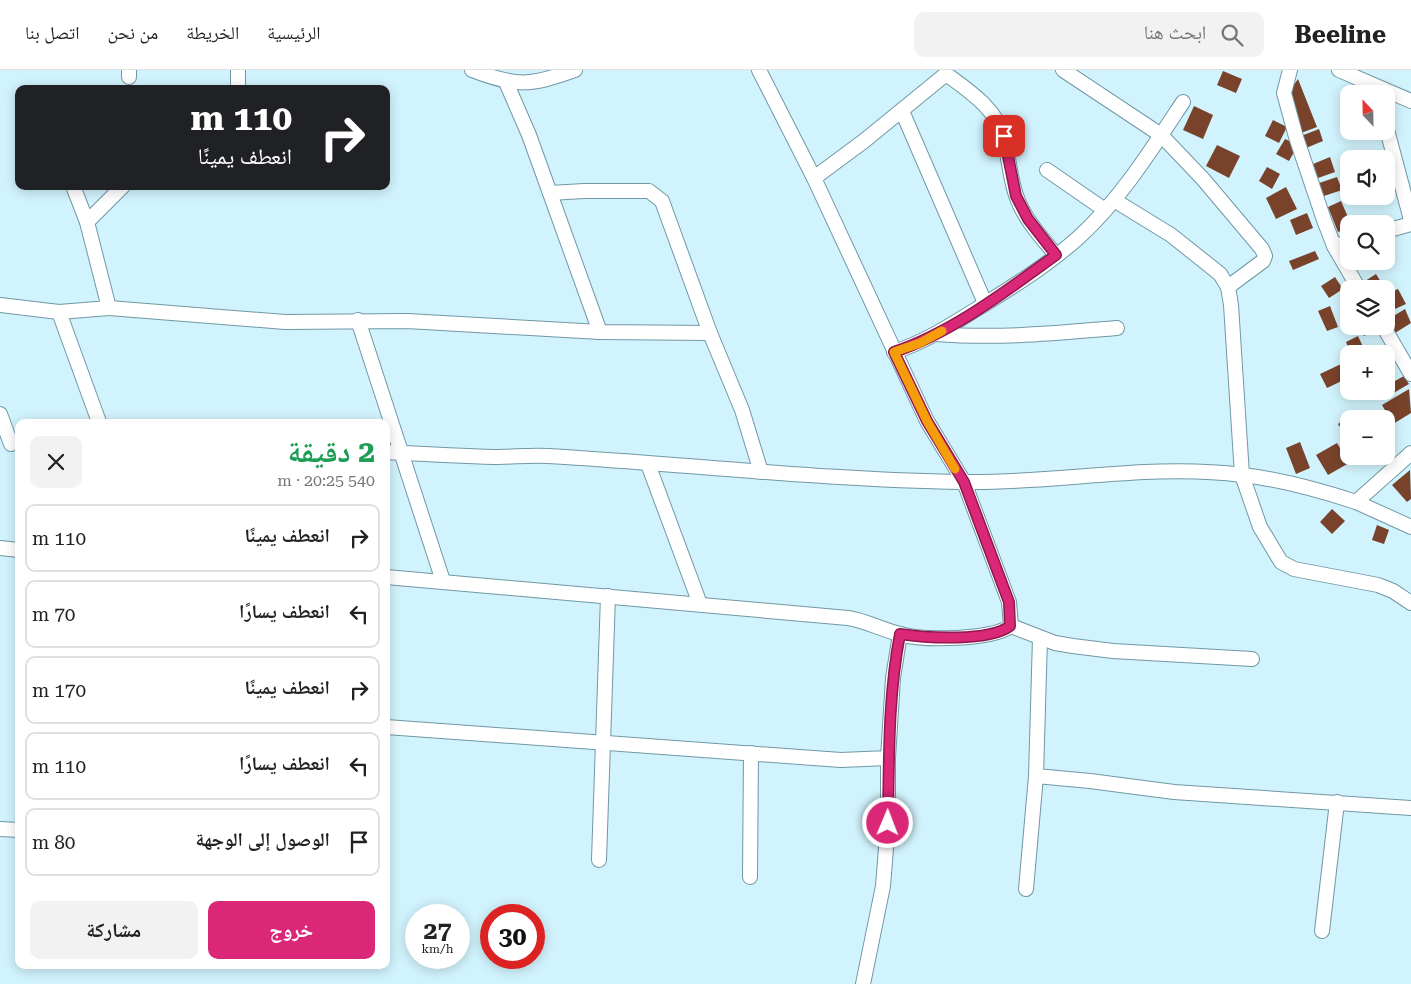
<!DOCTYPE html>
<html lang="ar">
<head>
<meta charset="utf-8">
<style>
	body { margin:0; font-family:"Roboto Serif","Noto Naskh Arabic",serif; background:#f2f2f2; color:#222; direction:rtl; height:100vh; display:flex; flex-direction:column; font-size:19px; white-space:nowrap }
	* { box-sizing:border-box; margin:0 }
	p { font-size:16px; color:#767676 }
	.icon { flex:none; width:28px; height:28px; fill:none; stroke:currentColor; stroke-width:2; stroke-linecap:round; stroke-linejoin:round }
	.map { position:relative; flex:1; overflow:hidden; direction:ltr }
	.details { position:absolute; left:15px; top:349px; width:375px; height:550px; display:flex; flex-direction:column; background:#fff; border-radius:10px; box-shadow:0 2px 12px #0003; direction:rtl }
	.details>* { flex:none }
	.hud { position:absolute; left:15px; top:15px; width:375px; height:105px; border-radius:10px; box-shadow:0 2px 12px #0003; direction:rtl; background:#202124; color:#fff; overflow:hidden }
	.needle { width:32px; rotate:338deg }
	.buttons { position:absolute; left:1340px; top:15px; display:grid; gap:10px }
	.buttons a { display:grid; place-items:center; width:55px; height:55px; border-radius:10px; background:#fff; box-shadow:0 2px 12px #0003; font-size:25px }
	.speed { position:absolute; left:405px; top:834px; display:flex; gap:10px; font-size:25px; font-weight:700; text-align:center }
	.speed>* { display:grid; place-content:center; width:65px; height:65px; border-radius:50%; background:#fff; box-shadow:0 2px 12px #0003; line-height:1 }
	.speed small { font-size:12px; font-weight:400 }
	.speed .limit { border:8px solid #d22; background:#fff; color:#111 }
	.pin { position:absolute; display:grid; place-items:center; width:42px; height:42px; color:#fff; margin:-21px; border-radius:10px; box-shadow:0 2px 8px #0006 }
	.me { position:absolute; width:55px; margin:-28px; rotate:1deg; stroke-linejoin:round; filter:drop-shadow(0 0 4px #0008) }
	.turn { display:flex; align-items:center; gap:18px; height:105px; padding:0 15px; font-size:22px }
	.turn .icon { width:65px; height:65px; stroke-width:2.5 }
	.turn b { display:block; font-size:35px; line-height:42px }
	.round { display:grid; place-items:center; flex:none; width:52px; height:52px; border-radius:10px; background:#f2f2f2 }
	.headline { display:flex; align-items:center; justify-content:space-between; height:85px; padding:0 15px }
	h1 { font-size:30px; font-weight:700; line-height:38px; color:#1e9e55 }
	.button { display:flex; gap:10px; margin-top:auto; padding:10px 15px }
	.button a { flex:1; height:58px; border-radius:10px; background:#db2777; color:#fff; font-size:20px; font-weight:700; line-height:58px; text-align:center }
	.button a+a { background:#f2f2f2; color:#222 }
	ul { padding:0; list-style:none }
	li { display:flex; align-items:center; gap:15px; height:68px; margin:0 10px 8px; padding:0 5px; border:2px solid #e0e0e0; border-radius:10px }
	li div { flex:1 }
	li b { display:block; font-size:19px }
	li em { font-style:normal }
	header { display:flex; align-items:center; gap:30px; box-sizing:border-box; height:70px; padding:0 25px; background:#fff; border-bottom:1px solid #e0e0e0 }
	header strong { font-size:24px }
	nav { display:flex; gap:28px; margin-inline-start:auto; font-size:18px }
	.search { width:350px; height:45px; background:#f2f2f2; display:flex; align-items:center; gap:12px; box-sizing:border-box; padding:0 18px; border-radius:10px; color:#767676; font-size:19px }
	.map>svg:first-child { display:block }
	.building { fill:#79432b }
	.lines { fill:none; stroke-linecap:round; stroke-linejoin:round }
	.minor-casing { stroke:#7098a5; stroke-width:16 }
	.minor { stroke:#fff; stroke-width:14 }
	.route-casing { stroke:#8e194d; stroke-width:12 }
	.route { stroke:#db2777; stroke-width:9 }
	.slow { stroke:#f59e0b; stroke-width:9 }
</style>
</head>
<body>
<header>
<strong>Beeline</strong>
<div class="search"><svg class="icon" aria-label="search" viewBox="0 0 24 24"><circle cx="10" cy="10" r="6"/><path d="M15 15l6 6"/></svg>ابحث هنا</div>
<nav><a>الرئيسية</a><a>الخريطة</a><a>من نحن</a><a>اتصل بنا</a></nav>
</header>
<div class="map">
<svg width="1411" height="914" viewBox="0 0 1411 914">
	<rect width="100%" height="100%" fill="#d1f3fd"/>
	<g class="building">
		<polygon points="1223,1 1242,9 1236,23 1217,15"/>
		<polygon points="1298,9 1317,57 1301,63 1287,25"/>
		<polygon points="1194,36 1213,45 1203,69 1183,60"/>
		<polygon points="1273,50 1287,57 1279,73 1265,66"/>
		<polygon points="1319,59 1323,71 1306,78 1301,66"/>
		<polygon points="1285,69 1298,75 1289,91 1276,84"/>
		<polygon points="1217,75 1240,86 1229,108 1206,96"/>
		<polygon points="1330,87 1335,102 1318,108 1313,94"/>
		<polygon points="1267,97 1280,104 1272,119 1259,111"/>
		<polygon points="1337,107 1342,120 1324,126 1319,113"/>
		<polygon points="1286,117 1297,139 1276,149 1266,128"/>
		<polygon points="1341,131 1351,154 1349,158 1338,162 1328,137"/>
		<polygon points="1307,143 1313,158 1296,165 1290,150"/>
		<polygon points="1315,181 1319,189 1293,200 1289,191"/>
		<polygon points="1350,191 1373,191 1373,192 1353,198"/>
		<polygon points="1376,204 1384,217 1366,219 1362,213"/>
		<polygon points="1335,207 1343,219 1329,228 1321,216"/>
		<polygon points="1398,219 1406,234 1386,243 1386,224"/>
		<polygon points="1330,236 1338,257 1327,261 1318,241"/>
		<polygon points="1405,239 1411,253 1395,263 1387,250"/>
		<polygon points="1369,256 1375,256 1376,259 1364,266 1361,261"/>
		<polygon points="1358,266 1365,281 1351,284 1346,272"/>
		<polygon points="1341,294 1348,308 1327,318 1320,304"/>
		<polygon points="1404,306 1409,314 1390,325 1386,316"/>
		<polygon points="1409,319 1411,343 1393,354 1382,335"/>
		<polygon points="1351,345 1354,349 1349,349 1349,370 1338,354"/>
		<polygon points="1300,372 1310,398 1296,404 1286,378"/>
		<polygon points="1337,373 1349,393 1328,405 1316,385"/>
		<polygon points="1410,400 1411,429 1407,432 1392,415"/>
		<polygon points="1332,439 1345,451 1332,464 1320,452"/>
		<polygon points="1377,455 1389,460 1384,474 1372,470"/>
	</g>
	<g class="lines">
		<defs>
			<g id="minor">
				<path d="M 472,0 C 517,17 530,16 575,0"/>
				<polyline points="759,0 814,108 927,351 964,412 1009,532 1011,556"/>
				<polyline points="1063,0 1161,65 1203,109 1262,179 1265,186 1263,191 1228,217"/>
				<polyline points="1290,0 1284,23 1296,67 1324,150 1334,176 1359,219"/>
				<polyline points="1339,0 1411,31"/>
				<polyline points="129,7 129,0"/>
				<polyline points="506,12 529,65 600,262"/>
				<polyline points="238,19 238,0"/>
				<polyline points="902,41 985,233"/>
				<polyline points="1386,56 1411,150"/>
				<polyline points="1047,100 1105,140"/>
				<path d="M 814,108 L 864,71 L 946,4 C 968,20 997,39 1004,68 C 1009,88 1010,110 1017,128 C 1025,150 1042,168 1056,185"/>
				<polyline points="550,123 584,121 649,121 662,131 710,263 742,340 761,402"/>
				<polyline points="1114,130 1171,165 1220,204 1228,217 1231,235 1242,405 1260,457 1281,492 1294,499 1378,515 1393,521 1411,533"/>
				<polyline points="87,152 123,116"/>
				<polyline points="1386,161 1411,154"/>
				<polyline points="1334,176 1349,172"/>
				<polyline points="0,235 59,242 99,352"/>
				<polyline points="109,238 285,252 407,251 600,262 710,263"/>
				<polyline points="59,242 109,238 87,152 73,116"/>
				<polyline points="358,250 443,511"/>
				<polyline points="1383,256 1411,304"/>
				<path d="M 937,264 C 998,269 1056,263 1117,258"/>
				<path d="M 894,282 C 928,271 955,252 985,234 C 1017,214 1050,193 1078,168 C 1120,130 1152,79 1183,32"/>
				<polyline points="0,344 11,374"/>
				<path d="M 386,382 C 422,384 458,386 494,387 C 512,387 530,385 548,386 C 686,394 824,410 963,412 C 1055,414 1149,393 1242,405 C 1280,409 1319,420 1356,432 L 1411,383"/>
				<polyline points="648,394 700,534"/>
				<polyline points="1356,432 1411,457"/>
				<polyline points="0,478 19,480"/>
				<path d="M 386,507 L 848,548 C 867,551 882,560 900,564 C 923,571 991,570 1011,556 L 1055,573 L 1073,576 L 1113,581 L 1252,589"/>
				<polyline points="1040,568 1036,706 1090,711 1174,722 1411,738"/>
				<polyline points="386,657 841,690 888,688 893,608 900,564"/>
				<polyline points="0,759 19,760"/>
				<polyline points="599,790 608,526"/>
				<polyline points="750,807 751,683"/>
				<polyline points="1026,819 1036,706"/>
				<polyline points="1322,861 1337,732"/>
				<polyline points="863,914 883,816 888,753 888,688"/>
			</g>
		</defs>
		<use href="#minor" class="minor-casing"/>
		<use href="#minor" class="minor"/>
	</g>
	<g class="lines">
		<defs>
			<path id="route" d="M 888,753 C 889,690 888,626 900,564 C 926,568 989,572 1010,556 L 1009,532 L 964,412 L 927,351 L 894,282 C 953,262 1006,221 1056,185 L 1028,149 L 1016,126 L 1004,66"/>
		</defs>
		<use href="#route" class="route-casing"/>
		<use href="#route" class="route"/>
		<polyline class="slow" points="942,261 920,273 894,282 927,351 955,399"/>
	</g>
</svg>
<div class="buttons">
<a><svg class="needle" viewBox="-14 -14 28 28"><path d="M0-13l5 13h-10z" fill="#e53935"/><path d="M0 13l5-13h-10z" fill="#767676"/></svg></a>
<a><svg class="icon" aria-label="sound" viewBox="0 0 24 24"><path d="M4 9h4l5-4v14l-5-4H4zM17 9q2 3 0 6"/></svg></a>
<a><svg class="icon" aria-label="search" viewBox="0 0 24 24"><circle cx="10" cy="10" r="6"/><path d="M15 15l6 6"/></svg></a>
<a><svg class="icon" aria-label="layers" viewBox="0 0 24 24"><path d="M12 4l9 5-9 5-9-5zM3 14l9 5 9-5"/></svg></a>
<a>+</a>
<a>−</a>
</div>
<div class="speed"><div>27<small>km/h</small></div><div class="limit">30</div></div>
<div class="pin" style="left:1004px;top:66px;background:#d93025"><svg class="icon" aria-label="arrive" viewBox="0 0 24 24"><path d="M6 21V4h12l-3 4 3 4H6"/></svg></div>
<svg class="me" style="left:888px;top:753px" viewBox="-20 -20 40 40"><circle r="17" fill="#db2777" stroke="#fff" stroke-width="3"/><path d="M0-11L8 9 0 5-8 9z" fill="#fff"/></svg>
<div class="hud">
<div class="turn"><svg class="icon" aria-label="right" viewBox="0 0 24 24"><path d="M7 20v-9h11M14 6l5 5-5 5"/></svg><div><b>110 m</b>انعطف يمينًا</div></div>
</div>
<section class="details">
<div class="headline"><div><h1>2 دقيقة</h1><p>540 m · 20:25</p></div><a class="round"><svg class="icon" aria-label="close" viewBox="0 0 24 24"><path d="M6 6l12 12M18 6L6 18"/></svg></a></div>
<ul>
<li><svg class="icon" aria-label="right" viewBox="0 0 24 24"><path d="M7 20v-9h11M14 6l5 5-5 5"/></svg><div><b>انعطف يمينًا</b></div><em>110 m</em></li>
<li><svg class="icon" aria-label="left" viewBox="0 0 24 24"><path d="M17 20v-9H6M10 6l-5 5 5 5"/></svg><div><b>انعطف يسارًا</b></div><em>70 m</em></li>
<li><svg class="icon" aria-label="right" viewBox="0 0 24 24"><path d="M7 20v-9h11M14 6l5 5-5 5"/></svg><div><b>انعطف يمينًا</b></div><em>170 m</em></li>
<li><svg class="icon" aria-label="left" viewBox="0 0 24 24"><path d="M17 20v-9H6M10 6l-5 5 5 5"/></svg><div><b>انعطف يسارًا</b></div><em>110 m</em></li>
<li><svg class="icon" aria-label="arrive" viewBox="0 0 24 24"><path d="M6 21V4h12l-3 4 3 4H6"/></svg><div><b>الوصول إلى الوجهة</b></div><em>80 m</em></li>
</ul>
<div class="button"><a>خروج</a><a>مشاركة</a></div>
</section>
</div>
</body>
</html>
